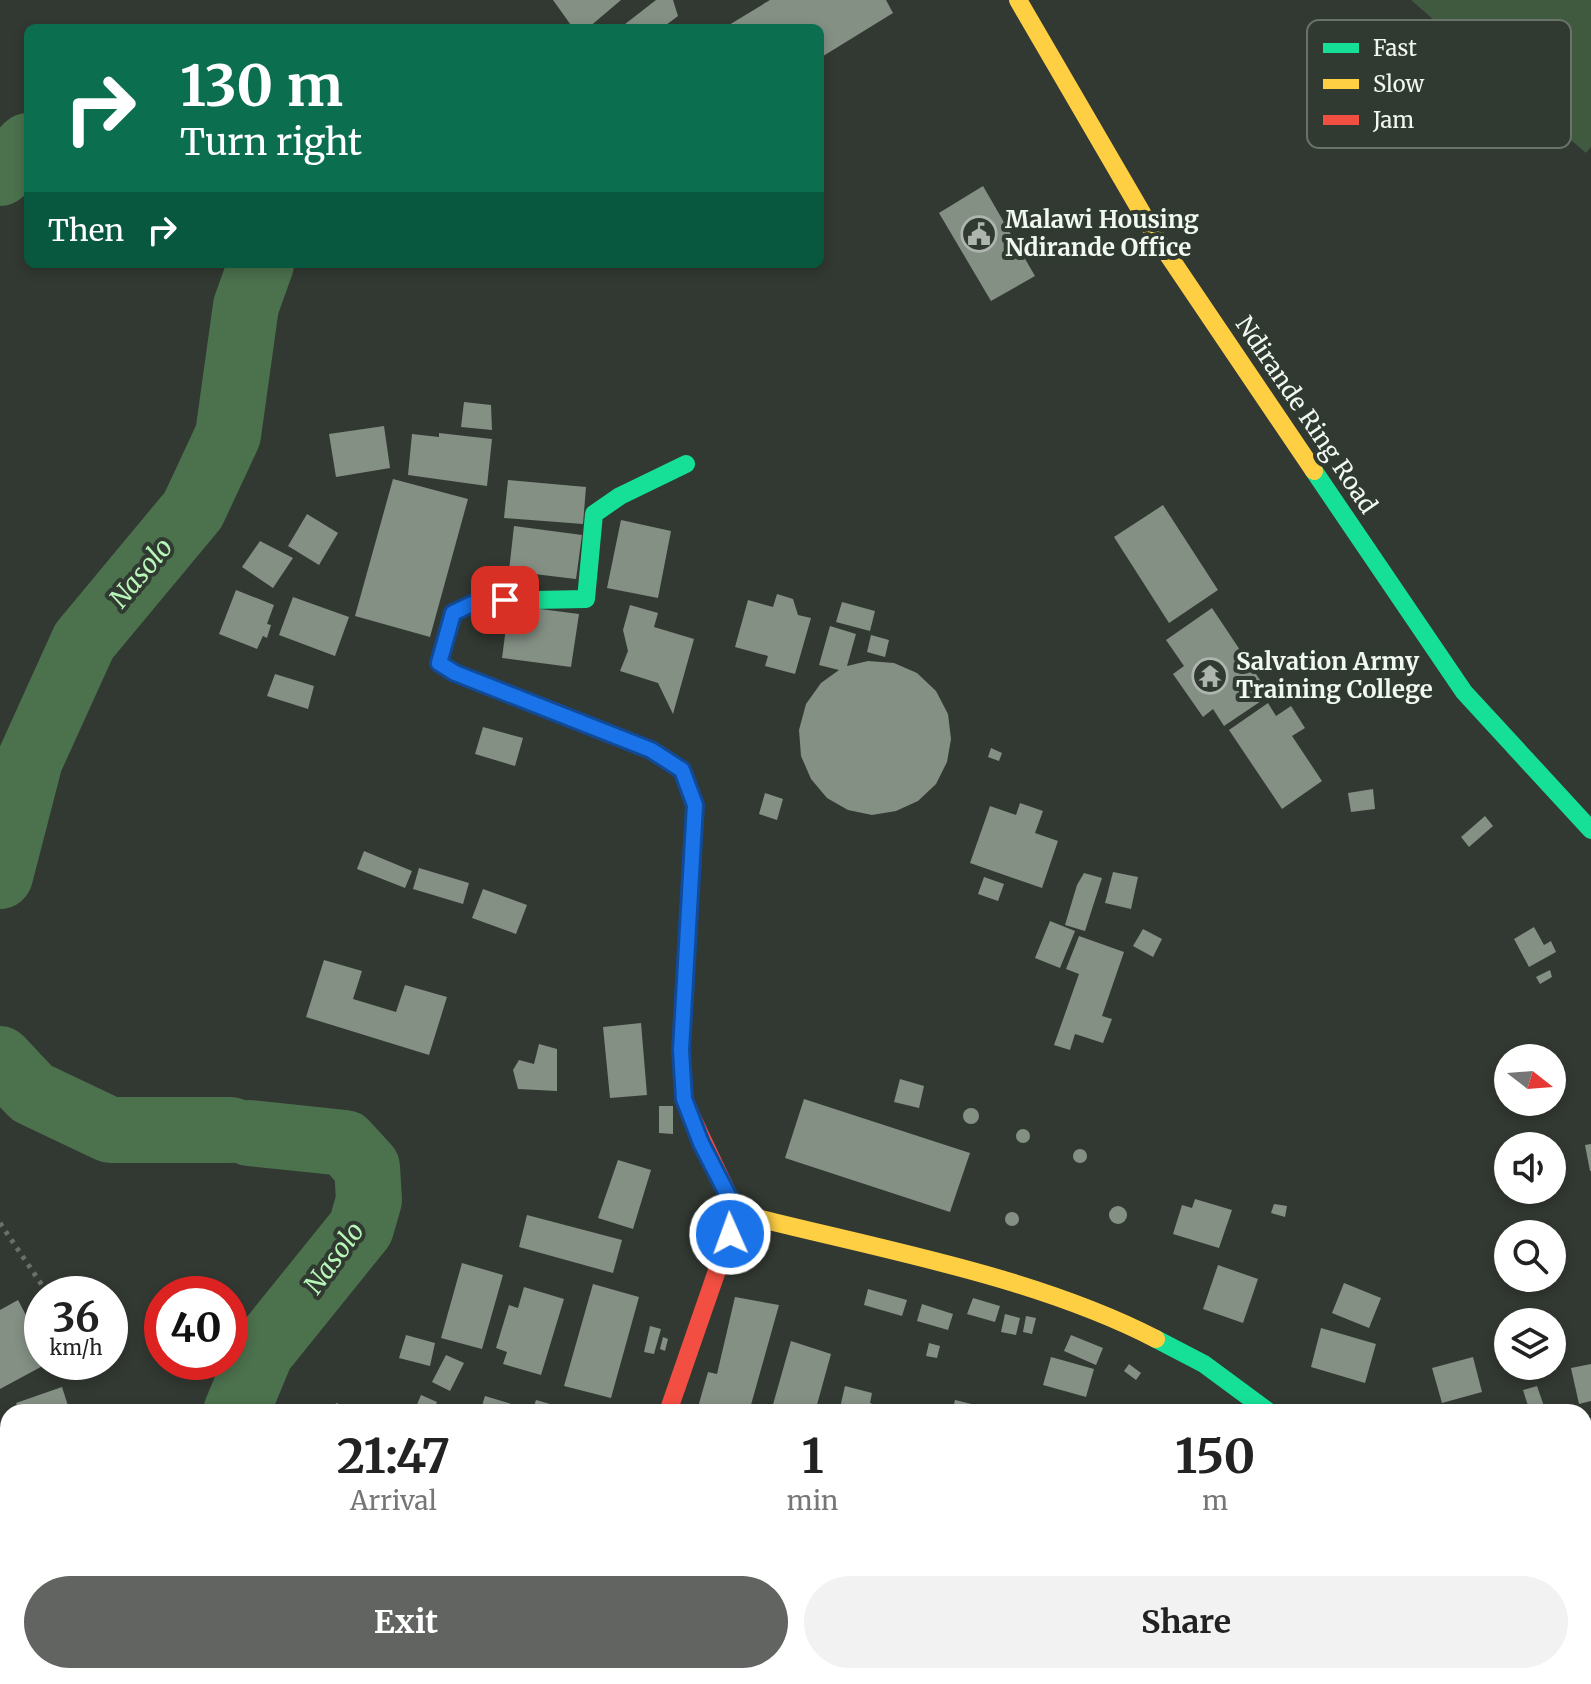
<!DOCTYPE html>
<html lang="en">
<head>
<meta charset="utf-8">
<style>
	body { margin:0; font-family:Merriweather,serif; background:#f2f2f2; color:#222; height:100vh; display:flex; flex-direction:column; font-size:30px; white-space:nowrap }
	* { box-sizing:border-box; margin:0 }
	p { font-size:26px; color:#767676 }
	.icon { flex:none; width:44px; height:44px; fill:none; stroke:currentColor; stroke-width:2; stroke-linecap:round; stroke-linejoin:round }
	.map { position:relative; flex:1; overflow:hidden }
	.sheet { position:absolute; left:0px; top:1404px; width:1592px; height:280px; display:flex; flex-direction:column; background:#fff; border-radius:24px 24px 0 0; box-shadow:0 4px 12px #0003 }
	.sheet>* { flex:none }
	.hud { position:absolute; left:24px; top:24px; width:800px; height:244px; border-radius:12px; box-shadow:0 4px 12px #0003; background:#0b6e4f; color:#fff; overflow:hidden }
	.needle { width:52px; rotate:107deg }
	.fabs { position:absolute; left:1494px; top:1044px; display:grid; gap:16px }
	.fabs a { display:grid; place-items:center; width:72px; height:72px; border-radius:50%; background:#fff; box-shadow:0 4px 12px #0003; font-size:40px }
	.speed { position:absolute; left:24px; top:1276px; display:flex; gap:16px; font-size:40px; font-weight:700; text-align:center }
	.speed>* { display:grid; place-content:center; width:104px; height:104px; border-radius:50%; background:#fff; box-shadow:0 4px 12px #0003; line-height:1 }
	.speed small { font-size:20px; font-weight:400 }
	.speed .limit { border:12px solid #d22; background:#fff; color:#111 }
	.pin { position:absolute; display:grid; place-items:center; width:68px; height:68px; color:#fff; margin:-34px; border-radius:16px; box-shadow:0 4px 12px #0006 }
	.me { position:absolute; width:88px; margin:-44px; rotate:358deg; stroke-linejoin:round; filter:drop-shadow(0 0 6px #0008) }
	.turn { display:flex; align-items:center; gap:28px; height:168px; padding:0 24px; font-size:36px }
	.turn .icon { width:104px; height:104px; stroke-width:2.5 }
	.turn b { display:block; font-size:56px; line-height:68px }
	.then { display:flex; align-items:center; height:76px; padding:0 24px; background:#0003; gap:16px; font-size:30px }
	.eta { display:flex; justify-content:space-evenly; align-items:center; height:136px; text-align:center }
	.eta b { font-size:48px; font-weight:700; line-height:56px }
	.button { display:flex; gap:16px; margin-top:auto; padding:16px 24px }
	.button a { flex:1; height:92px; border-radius:48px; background:#616461; color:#fff; font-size:32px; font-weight:700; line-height:92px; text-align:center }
	.button a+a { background:#f2f2f2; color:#222 }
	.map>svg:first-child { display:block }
	.green { fill:#405a40 }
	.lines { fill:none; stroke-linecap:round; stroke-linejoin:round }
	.river { stroke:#4c714d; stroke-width:66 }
	.building { fill:#859085 }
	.path { stroke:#6c6e6b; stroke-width:5; stroke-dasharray:4 6; stroke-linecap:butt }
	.street { stroke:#6c6e6c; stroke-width:32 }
	.fast { stroke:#16e098; stroke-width:18 }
	.slow { stroke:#ffcf43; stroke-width:18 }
	.jam { stroke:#f24e42; stroke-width:18 }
	.route-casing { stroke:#114b97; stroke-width:20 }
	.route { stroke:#1a73e8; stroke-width:14 }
	.labels { text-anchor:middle; stroke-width:8; stroke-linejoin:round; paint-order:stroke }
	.poi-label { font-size:24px; font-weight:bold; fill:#f1f7f1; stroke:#303a30; text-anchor:start }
	.street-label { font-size:24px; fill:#f1f7f1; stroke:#303a30 }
	.water-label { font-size:26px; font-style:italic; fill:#b8f7b9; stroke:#303a30 }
	.key { fill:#303a30; stroke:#6a736a; stroke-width:2 }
	.key-label { font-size:22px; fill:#f1f7f1 }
</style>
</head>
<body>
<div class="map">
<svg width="1591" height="1684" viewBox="0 0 1591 1684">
	<rect width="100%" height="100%" fill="#323832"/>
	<polygon class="green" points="1411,0 1591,0 1591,147 1586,153"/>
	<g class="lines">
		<g class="river">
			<polyline points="0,173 28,146"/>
			<polyline points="0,876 30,760 84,641 193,510 228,435 246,306 261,264"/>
			<polyline points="0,1059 32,1093 110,1130 231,1130"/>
			<polyline points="236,1412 261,1352 361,1228 369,1200 367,1167 345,1143 249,1133"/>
			<polyline points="227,1676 227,1684"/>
		</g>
	</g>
	<g class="building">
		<polygon points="553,0 621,0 588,28 573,28"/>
		<polygon points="656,0 673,0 678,16 662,28 620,28"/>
		<polygon points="770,0 886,0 893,13 820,58 820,28 724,28"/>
		<polygon points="983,186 1035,276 991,301 939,213"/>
		<polygon points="464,402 491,405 492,430 461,427"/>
		<polygon points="384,426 390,468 336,477 329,434"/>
		<polygon points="439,433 492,439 487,486 408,475 412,434 439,437"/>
		<polygon points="393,479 468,499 430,637 355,616"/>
		<polygon points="508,480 586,487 583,524 504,518"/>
		<polygon points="1163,505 1218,590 1169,623 1114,537"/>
		<polygon points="307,514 338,533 319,565 288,546"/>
		<polygon points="621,520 671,531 658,598 607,588"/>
		<polygon points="514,526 582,535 576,579 509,571"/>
		<polygon points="260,541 293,558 273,588 242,567"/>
		<polygon points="236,590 274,605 267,624 271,625 267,638 263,636 257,649 219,634"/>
		<polygon points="777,594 793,599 798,615 811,618 795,674 765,666 768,656 735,647 748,600 773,607"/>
		<polygon points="293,597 349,617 335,656 279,635"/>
		<polygon points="842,602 875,611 870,631 836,622"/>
		<polygon points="509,605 579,614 571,667 502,658"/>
		<polygon points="630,605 658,613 654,627 694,639 673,714 658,683 620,671 628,651 623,630"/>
		<polygon points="1212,608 1270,695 1224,726 1213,709 1203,717 1173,674 1184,666 1166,640"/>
		<polygon points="830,626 856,634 847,666 868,661 894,663 917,673 936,691 948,714 951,739 947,762 936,784 918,801 896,811 872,815 848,810 827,798 811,779 801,756 799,730 806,704 821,683 839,670 819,665"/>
		<polygon points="871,635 889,640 885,657 867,652"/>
		<polygon points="275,674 314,686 308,709 267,696"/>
		<polygon points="1268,703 1276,716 1291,706 1305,728 1292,736 1322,781 1282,809 1229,730"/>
		<polygon points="483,727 523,738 515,766 475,754"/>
		<polygon points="991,748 1002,753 999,761 988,757"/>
		<polygon points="1373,789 1375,809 1351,812 1348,793"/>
		<polygon points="765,793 783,799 777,820 759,814"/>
		<polygon points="1020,803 1043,811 1035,833 1058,841 1042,888 970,863 990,806 1016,815"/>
		<polygon points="1485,816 1493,826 1469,847 1461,837"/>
		<polygon points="364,851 412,871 405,888 357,869"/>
		<polygon points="419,868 469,883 463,904 413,889"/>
		<polygon points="1113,872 1138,877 1131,909 1105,903"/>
		<polygon points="1084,873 1102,878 1085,931 1065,925 1077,885"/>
		<polygon points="984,877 1004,884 998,901 978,894"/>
		<polygon points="483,889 527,905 516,934 472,918"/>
		<polygon points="1050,921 1075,931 1060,968 1035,958"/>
		<polygon points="1534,927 1544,945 1551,941 1556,952 1529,967 1514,939"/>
		<polygon points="1143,929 1162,939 1153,957 1133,946"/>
		<polygon points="1079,936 1124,952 1102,1016 1112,1019 1103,1043 1075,1034 1070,1050 1054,1045 1079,974 1066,969"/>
		<polygon points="324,960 362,971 353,999 396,1012 405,985 447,997 429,1055 306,1017"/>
		<polygon points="1550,970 1552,977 1540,984 1536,977"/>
		<polygon points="641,1023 647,1095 610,1098 603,1027"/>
		<polygon points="539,1044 557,1049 557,1091 518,1089 513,1070 519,1060 534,1064"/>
		<polygon points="900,1079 924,1086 919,1108 894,1102"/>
		<polygon points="804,1099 970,1153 950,1212 785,1158"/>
		<polygon points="659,1106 673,1106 673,1134 659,1133"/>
		<circle cx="971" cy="1116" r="8"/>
		<circle cx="1023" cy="1136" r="7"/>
		<polygon points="1591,1144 1591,1171 1590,1171 1585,1145"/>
		<circle cx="1080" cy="1156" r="7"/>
		<polygon points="618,1160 651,1170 633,1229 598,1218"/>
		<polygon points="1195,1199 1232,1210 1219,1248 1173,1234 1182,1205 1192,1208"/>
		<polygon points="1274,1204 1287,1206 1285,1217 1271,1213"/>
		<circle cx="1118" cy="1215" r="9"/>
		<circle cx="1012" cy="1219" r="7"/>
		<polygon points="527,1215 622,1240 613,1273 519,1247"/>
		<polygon points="462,1263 503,1275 482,1349 441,1338"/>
		<polygon points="1218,1265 1258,1279 1243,1323 1203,1309"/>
		<polygon points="1344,1283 1381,1298 1369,1328 1332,1313"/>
		<polygon points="593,1284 639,1297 611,1398 564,1386"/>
		<polygon points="524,1287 564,1299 541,1375 503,1364 507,1352 496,1348 509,1305 518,1308"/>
		<polygon points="868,1289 907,1300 902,1316 864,1305"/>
		<polygon points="735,1297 779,1305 749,1412 715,1412 698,1407 708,1372 717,1374"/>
		<polygon points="973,1298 1000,1306 995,1322 967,1314"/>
		<polygon points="18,1300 42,1346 42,1362 50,1362 0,1389 0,1310"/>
		<polygon points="922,1304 953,1314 948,1330 917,1321"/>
		<polygon points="1005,1314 1020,1318 1016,1335 1001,1332"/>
		<polygon points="1026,1316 1036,1318 1032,1334 1023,1332"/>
		<polygon points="650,1326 661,1329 654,1354 644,1352"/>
		<polygon points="1321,1328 1376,1344 1365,1383 1311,1367"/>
		<polygon points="406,1335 435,1343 430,1366 399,1358"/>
		<polygon points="1071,1335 1103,1348 1096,1365 1064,1351"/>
		<polygon points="663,1337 668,1339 665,1351 660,1349"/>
		<polygon points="791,1341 831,1354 815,1412 772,1408"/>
		<polygon points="929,1343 940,1346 937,1358 926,1356"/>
		<polygon points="446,1355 464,1363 450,1391 432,1382"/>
		<polygon points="1051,1357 1094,1369 1086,1397 1043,1385"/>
		<polygon points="1473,1357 1482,1392 1442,1403 1432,1368"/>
		<polygon points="1129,1364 1141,1373 1136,1380 1124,1371"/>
		<polygon points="1591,1364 1591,1401 1579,1404 1571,1368"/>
		<polygon points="845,1386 872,1393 870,1403 895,1412 839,1412"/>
		<polygon points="1537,1386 1546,1412 1530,1412 1523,1390"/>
		<polygon points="62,1387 70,1412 19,1412 16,1403"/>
		<polygon points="421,1395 437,1402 433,1412 414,1412"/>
		<polygon points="485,1396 525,1408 523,1412 480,1412"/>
		<polygon points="536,1400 575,1411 575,1412 532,1412"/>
		<polygon points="955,1400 992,1409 992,1412 952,1412"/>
		<polygon points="336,1403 363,1411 363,1412 333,1412"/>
		<polygon points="8,1481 8,1525 0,1527 0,1483"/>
		<polygon points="1591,1489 1591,1537 1589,1537 1584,1490"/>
		<polygon points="1585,1560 1591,1589 1591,1595 1584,1592"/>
		<polygon points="1,1657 9,1684 0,1684"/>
		<polygon points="357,1676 387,1676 408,1684 354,1684"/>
		<polygon points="506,1676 551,1676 549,1684 504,1684"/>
		<polygon points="645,1676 686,1676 695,1684 638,1684"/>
		<polygon points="687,1676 720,1676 714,1684 698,1684"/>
		<polygon points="1148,1676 1276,1676 1257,1684 1129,1684"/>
	</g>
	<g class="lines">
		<polyline class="path" points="0,1223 48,1294"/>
		<g class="street">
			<polyline points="1584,1436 1591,1434"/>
			<polyline points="1352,1676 1352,1684"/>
			<polyline points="590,1684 594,1676"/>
			<polyline points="1035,1684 1052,1676"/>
		</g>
		<g class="fast">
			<polyline points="686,464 620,496 594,514 586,599 478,601 453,613 439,663 455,673 651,750 682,770 695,807"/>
			<polyline points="1314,471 1464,692 1591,830"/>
			<polyline points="1156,1339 1204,1364 1269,1412"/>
		</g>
		<g class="slow">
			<polyline points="1018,0 1156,237 1314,471"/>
			<polyline points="689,1111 684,1099 681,1050 695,807"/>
			<path d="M 737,1213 C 873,1248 1032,1275 1156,1339"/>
		</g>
		<polyline class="jam" points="668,1412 737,1213 689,1111"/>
	</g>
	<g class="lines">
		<defs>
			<polyline id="route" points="505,600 478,601 453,613 439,663 455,673 651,750 682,770 695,805 681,1050 684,1099 701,1143 737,1213 730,1234"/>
		</defs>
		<use href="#route" class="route-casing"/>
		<use href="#route" class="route"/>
	</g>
	<defs>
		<symbol id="civic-ring" viewBox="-11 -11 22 22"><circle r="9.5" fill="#303a30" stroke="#aeb4ae" stroke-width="1.5"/><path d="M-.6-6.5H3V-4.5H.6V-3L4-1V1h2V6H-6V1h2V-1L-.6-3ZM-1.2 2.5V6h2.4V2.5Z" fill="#aeb4ae"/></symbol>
		<symbol id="temple-ring" viewBox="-11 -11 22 22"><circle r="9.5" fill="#303a30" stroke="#aeb4ae" stroke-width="1.5"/><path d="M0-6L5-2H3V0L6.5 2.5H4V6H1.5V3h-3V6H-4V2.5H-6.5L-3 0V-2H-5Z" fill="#aeb4ae"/></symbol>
	</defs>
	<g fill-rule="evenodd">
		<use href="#civic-ring" x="959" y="214" width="40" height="40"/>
		<use href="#temple-ring" x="1190" y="656" width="40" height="40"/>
	</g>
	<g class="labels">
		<g class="poi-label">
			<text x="1005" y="228">Malawi Housing<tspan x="1005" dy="28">Ndirande Office</tspan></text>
			<text x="1236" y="670">Salvation Army<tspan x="1236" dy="28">Training College</tspan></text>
		</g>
		<g class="street-label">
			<text transform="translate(1306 415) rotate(56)" y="8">Ndirande Ring Road</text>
		</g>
		<g class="water-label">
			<text transform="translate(141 573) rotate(-50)" y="9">Nasolo</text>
			<text transform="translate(334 1258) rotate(-54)" y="9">Nasolo</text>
		</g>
	</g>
	<rect x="1307" y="20" width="264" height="128" rx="12" class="key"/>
	<rect x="1323" y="43" width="36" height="10" fill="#16e098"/>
	<rect x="1323" y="79" width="36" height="10" fill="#ffcf43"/>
	<rect x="1323" y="115" width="36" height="10" fill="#f24e42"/>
	<g class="key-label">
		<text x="1373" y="56">Fast</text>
		<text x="1373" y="92">Slow</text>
		<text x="1373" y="128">Jam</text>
	</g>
</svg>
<div class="fabs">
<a><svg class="needle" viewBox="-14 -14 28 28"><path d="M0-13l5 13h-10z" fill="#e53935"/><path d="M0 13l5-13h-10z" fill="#767676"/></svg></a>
<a><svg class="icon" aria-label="sound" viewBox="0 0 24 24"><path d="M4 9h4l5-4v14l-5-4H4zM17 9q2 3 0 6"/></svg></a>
<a><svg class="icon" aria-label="search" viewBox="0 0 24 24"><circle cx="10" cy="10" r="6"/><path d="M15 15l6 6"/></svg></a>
<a><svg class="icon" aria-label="layers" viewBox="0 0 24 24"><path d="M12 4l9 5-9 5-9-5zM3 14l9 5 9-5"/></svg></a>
</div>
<div class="speed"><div>36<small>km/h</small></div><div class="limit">40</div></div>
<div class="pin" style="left:505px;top:600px;background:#d93025"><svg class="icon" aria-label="arrive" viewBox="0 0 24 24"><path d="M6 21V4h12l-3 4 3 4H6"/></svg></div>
<svg class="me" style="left:730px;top:1234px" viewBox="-20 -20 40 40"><circle r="17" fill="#1a73e8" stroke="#fff" stroke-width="3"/><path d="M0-11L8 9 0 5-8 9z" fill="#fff"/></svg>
<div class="hud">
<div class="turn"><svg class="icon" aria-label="right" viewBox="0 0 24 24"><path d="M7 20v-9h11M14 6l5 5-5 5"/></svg><div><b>130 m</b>Turn right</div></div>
<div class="then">Then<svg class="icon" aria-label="right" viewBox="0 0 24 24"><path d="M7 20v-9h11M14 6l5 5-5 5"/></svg></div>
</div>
<section class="sheet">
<div class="eta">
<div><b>21:47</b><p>Arrival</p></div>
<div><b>1</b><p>min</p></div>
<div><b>150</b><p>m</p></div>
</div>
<div class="button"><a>Exit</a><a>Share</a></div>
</section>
</div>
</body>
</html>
